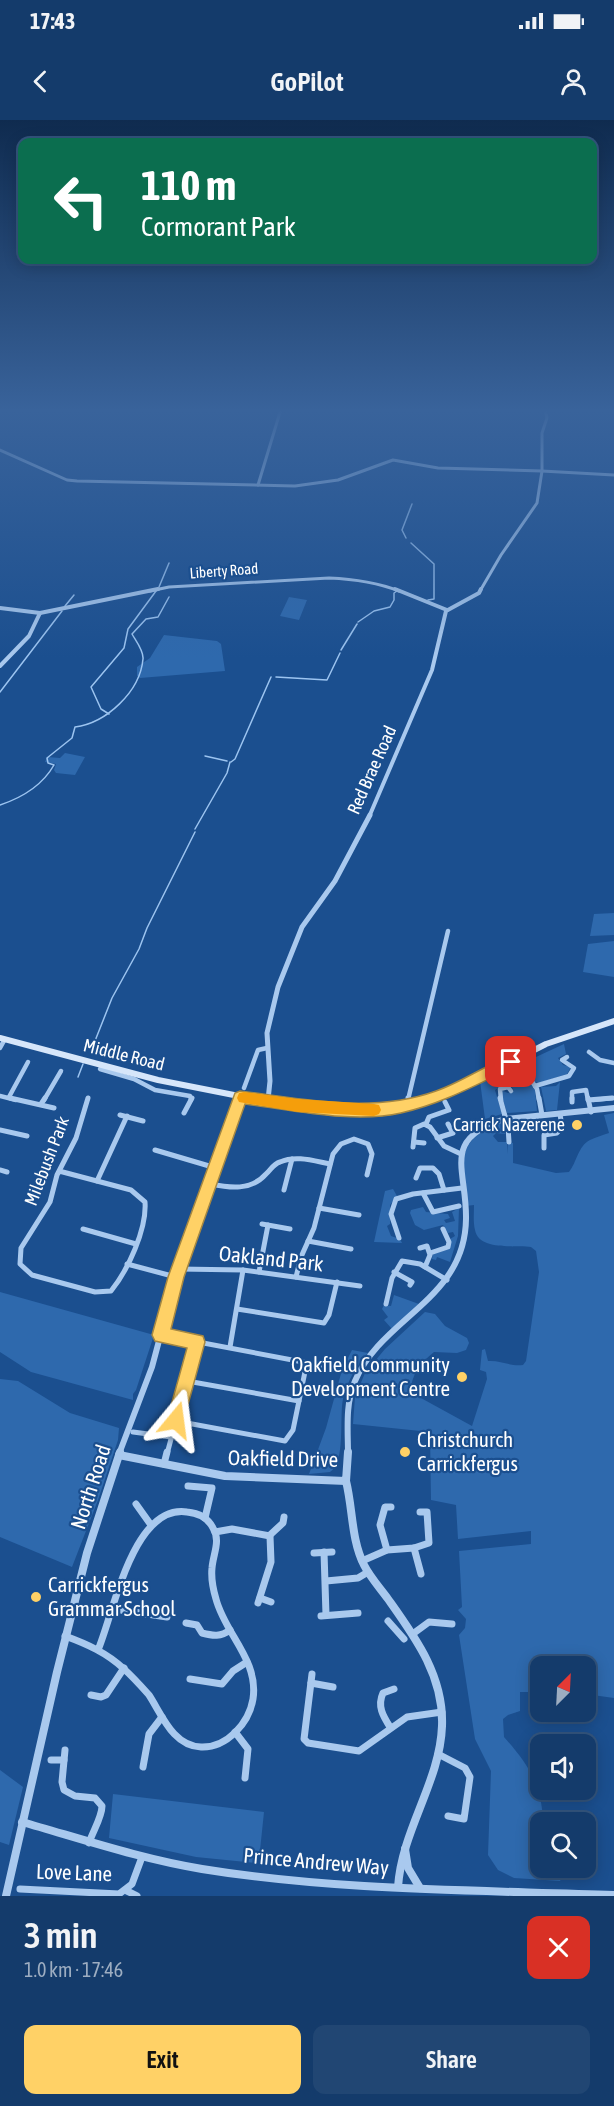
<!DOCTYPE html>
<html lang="en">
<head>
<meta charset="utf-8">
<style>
	body { margin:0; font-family:"Asap Condensed",sans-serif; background:#214673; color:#f1f3f6; height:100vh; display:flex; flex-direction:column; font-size:22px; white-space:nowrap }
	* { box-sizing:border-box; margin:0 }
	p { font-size:20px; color:#9dadc1 }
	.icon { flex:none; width:33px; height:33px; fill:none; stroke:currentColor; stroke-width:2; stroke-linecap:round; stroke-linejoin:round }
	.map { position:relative; height:1776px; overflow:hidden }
	.details { display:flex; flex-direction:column; background:#143b6b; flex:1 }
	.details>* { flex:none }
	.top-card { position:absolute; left:18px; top:18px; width:579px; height:126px; border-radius:12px; box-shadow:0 3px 15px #0003,0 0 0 2px #33557e; background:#0b6e4f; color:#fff; overflow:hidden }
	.needle { width:39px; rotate:24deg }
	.controls { position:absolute; left:530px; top:1536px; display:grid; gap:12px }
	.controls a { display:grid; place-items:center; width:66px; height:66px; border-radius:12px; background:#143b6b; box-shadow:0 3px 15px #0003,0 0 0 2px #33557e; font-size:30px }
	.pin { position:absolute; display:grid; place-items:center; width:51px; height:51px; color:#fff; margin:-26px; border-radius:12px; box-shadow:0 3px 9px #0006 }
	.me { position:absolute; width:66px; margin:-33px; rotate:16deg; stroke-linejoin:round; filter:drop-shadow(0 0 4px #0008) }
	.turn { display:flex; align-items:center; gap:21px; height:126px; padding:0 24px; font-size:27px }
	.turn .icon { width:78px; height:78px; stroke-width:2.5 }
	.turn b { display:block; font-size:42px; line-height:51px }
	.round { display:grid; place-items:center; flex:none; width:63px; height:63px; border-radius:12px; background:#214673 }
	.headline { display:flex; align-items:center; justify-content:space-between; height:102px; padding:0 24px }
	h1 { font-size:36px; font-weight:600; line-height:45px }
	.primary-button { display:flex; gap:12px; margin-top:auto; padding:12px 24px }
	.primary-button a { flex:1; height:69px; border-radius:12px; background:#ffd166; color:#111; font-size:24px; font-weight:600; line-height:69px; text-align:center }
	.primary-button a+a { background:#214673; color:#f1f3f6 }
	.status { display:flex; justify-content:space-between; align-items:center; height:42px; padding:0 30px; background:#143b6b; direction:ltr }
	.status svg { height:16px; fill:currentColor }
	header { display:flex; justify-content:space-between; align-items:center; height:78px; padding:0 24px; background:#143b6b; font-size:27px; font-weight:600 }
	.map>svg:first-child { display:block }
	.green { fill:#2e69ad }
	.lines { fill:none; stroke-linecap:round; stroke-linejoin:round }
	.stream { stroke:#9cc4f0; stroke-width:1.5 }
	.minor-far4 { stroke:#a9c9ee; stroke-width:3 }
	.minor-far3 { stroke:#a9c9ee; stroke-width:4 }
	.minor-far2 { stroke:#a9c9ee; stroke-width:4.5 }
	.minor-far1 { stroke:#a9c9ee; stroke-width:5 }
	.minor { stroke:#a9c9ee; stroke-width:7 }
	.tertiary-far4 { stroke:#a9c9ee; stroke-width:3 }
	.tertiary-far3 { stroke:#a9c9ee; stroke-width:4 }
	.tertiary-far2 { stroke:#a9c9ee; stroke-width:5 }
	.tertiary-far1 { stroke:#a9c9ee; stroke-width:6 }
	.tertiary { stroke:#a9c9ee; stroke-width:8 }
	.secondary-far1 { stroke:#d6e6fa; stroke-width:6 }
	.secondary { stroke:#d6e6fa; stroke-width:8 }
	.route { fill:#ffd166; stroke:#a68842; stroke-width:1.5 }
	.slow { fill:#f59e0b }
	.poi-dot { fill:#ffd166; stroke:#1b4f8f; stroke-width:2 }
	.labels { text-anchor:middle; stroke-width:4.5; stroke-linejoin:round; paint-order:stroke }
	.far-street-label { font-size:15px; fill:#fff; stroke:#1b4f8f }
	.street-label { font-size:18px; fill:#fff; stroke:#1b4f8f }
	.poi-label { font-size:18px; fill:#fff; stroke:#1b4f8f; text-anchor:end }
	.near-street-label { font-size:21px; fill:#fff; stroke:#1b4f8f }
	.near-poi-label { font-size:21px; fill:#fff; stroke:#1b4f8f; text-anchor:start }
</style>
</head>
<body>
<div class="status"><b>17:43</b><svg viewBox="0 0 49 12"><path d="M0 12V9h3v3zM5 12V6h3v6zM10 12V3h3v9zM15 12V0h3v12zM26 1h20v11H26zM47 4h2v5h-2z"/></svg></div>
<header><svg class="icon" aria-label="back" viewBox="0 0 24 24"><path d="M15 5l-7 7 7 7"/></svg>GoPilot<svg class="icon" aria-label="person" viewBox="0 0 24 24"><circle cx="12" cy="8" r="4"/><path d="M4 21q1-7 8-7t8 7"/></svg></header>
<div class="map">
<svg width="614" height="1776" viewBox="0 0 614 1776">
	<rect width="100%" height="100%" fill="#1b4f8f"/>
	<g class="green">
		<polygon points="289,477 307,480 299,500 280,496"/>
		<polygon points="164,515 217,521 221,524 225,551 140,558 137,556 137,547 150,538"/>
		<polygon points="65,633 85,637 75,655 56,653 54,650 56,644 45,642 47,637 60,638"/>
		<polygon points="614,793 614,815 590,816 594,794"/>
		<polygon points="614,821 614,857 583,852 588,824"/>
		<polygon points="564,924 566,934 558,938 563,945 571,947 567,954 539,963 535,962 523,943"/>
		<polygon points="506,948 509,951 520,948 535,970 537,991 507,993 501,973 503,971 508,973 514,971 509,962 495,970 502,994 485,999 480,961"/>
		<polygon points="560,962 557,990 546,991 541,967 556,966"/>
		<path d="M 614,993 L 614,1578 L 585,1574 L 585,1546 L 540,1546 L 540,1572 L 520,1572 L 520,1591 L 508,1595 L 503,1599 L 504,1617 C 528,1644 542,1665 543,1702 L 540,1702 L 540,1748 L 567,1748 L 560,1761 L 514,1758 L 498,1750 L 488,1735 L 491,1651 L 475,1619 L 459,1515 L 465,1508 L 466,1499 L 458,1490 L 462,1487 L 459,1431 L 531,1424 L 531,1411 L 458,1419 L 456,1385 L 431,1380 L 430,1312 L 353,1304 L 355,1277 L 365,1253 L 385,1229 L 425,1192 L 435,1194 L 445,1206 L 467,1218 L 469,1223 L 466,1230 L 457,1233 L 434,1232 C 420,1243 412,1254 410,1272 L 472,1306 L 487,1259 L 486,1252 L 480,1250 L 482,1230 L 485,1229 L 488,1241 C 501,1240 511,1247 523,1245 L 526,1241 L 539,1152 L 536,1131 L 531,1127 C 515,1125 479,1131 475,1110 C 473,1102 474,1093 474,1085 L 466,1086 C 462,1042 454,1020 503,1002 L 505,1005 L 505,1014 L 496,1013 L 493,1016 L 498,1022 L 507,1022 L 508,1034 L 508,1022 L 513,1023 L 513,1043 L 556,1053 L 569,1052 C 577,1042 578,1026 590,1020 C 596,1017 603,1015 609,1013 L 604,995 Z"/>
		<polygon points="393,1069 397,1076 390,1085 390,1104 387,1106 391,1116 400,1119 402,1123 374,1122 385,1071"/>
		<polygon points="423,1087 426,1092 448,1094 450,1098 444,1100 446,1103 455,1101 452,1092 459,1088 458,1116 450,1142 437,1137 436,1140 432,1139 433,1134 449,1129 450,1119 455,1116 453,1112 448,1113 443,1105 424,1110 415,1105 410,1093 411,1090"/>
		<polygon points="0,1172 154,1215 136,1270 133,1274 133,1280 31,1252 0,1232"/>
		<polygon points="394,1175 419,1184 392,1209 384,1200 388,1197 382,1189 384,1185 391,1186"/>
		<path d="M 352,1230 L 368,1233 C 356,1247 347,1261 343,1279 C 339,1298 346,1342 330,1352 L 309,1354 L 326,1308 L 342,1250 Z"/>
		<polygon points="0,1259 18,1261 70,1293 119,1308 118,1320 98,1380 72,1447 0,1417"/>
		<polygon points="0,1650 23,1667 9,1725 0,1722"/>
		<polygon points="113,1674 264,1692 259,1740 256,1743 196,1737 109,1718"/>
	</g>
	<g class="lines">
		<g class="stream">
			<polyline points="406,418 402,410 412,384"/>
			<polyline points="411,423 434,444 434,479 428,480"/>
			<polyline points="159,467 169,443"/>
			<polyline points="65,486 74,475"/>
			<polyline points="358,502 374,491 390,487 394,480 394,473 397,471"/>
			<polyline points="341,530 357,504"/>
			<polyline points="276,557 327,560 340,533"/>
			<polyline points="0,572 62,491"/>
			<polyline points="109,594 101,589 91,567 124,528 128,509 156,471"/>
			<polyline points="205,636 227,641"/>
			<polyline points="231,642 235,639 271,557"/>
			<path d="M 0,685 C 21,678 42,666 54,645 L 48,643 L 47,638 L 72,618 L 75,607 C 106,603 140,572 143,539 C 144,531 136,521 132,514 L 146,499 L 158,497 L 169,477"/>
			<polyline points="195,709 227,653 230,642"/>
			<polyline points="91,931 112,878 139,829 147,808 195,712"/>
			<polyline points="78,957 83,944"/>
		</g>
		<g class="minor-far4">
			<polyline points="542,351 614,355"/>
			<polyline points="258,365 281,289"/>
			<path d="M 150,471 L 169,467 L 329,458 C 353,459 376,462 399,471"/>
		</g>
		<g class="minor-far3">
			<polyline points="395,469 447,490"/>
			<polyline points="0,488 40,493 158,469"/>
			<polyline points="0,546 29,516 40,493"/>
		</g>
		<g class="minor-far2">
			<polyline points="0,928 5,919"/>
			<polyline points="589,932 600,940 614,943"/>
			<polyline points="515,947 521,945 537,969 539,980"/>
			<polyline points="100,949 134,959 155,970 190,976 191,980"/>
			<polyline points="535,966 569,956 574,948 562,940 567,937"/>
			<polyline points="244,968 258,930 267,928"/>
			<polyline points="0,976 16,980"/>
			<polyline points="9,977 28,942"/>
			<polyline points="44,980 61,951"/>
			<polyline points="408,980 448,811"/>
			<polyline points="501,980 500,969 508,967 511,971"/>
			<polyline points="572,980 572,972 586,970 588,980"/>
			<polyline points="593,980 614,978"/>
		</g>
		<g class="minor-far1">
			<polyline points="10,978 54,988"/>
			<polyline points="408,978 410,986"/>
			<polyline points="500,978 508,1007 509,1022"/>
			<polyline points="539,978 542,995"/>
			<polyline points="572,978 572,982"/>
			<polyline points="588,978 591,992"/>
			<polyline points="588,980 612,978"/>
			<polyline points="41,984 45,978"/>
			<polyline points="184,993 192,978"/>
			<polyline points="120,995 143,1001"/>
			<polyline points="426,1004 429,997 449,990 445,982"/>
			<polyline points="0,1010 27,1016"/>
			<polyline points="437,1018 453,1013 448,1004"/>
			<polyline points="414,1022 424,1023"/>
			<polyline points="413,1027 415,1008 424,1004 430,1007 444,1026 461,1034"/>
			<polyline points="544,1028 544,1015 557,1013 562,1007 560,994"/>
			<polyline points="155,1030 216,1048"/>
			<polyline points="0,1050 7,1052"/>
			<path d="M 59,1051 L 131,1070 L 145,1082 C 147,1109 128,1150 111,1171 L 95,1172 L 32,1155 L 20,1144 L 21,1128 L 50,1082 L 57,1055 L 76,1018 L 88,978"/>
			<polyline points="416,1058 420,1048 433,1048 439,1054 444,1070"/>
			<polyline points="97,1061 127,996"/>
			<path d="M 210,1064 C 230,1068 251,1071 266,1054 C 271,1050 273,1044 280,1042 C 296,1035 314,1041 330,1044"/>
			<polyline points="284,1070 292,1039"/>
			<polyline points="423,1073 433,1092 459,1086"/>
			<polyline points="319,1088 359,1095"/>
			<polyline points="262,1104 290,1109"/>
			<polyline points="83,1109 136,1124"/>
			<polyline points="399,1118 391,1094 396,1079 413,1074 462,1068"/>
			<polyline points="308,1121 351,1129"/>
			<polyline points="420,1128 427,1126 430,1135 425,1147"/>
			<polyline points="430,1133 448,1127 449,1122 443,1109"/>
			<polyline points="127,1144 176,1157"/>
			<polyline points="179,1149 243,1150 360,1166"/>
			<polyline points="259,1152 268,1105"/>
			<polyline points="394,1152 412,1162 410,1165"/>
			<polyline points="296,1157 301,1137 314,1108 333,1034 341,1024 354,1019 368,1024 372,1034 367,1055"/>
			<polyline points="386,1184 392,1158 402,1141 420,1144 447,1160"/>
			<polyline points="237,1189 324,1203 329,1195 337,1162"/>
			<polyline points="161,1215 324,1246"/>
			<polyline points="230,1227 243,1150"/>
			<polyline points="187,1261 299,1281"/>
			<polyline points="176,1301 285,1321 293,1310 307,1242"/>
			<polyline points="133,1312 171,1317"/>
			<polyline points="167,1334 197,1222"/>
		</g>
		<g class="minor">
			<polyline points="164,1344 167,1332"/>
			<polyline points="188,1366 212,1368 205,1398"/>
			<polyline points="136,1384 151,1405"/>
			<polyline points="215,1412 232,1409 270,1416 271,1442 258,1483"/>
			<polyline points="270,1415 283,1403 284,1397"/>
			<polyline points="414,1428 421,1454"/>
			<polyline points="387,1430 380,1405 385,1387 391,1387"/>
			<polyline points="324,1432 326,1495"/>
			<polyline points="314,1433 332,1432"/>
			<polyline points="362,1441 387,1430 414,1428 429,1423 427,1392 420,1392"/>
			<polyline points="326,1461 358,1458 368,1452"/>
			<polyline points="260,1478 271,1482"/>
			<polyline points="114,1489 167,1497"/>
			<polyline points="321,1496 358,1493"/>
			<polyline points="388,1501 404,1519"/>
			<path d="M 186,1503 L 197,1505 L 202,1513 C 213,1516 221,1517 230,1510"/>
			<polyline points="414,1513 429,1502 452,1504"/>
			<path d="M 65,1516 C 87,1524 107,1533 124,1549 C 133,1557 141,1566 149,1575 C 162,1595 173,1626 201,1627 C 227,1628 249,1603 253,1579 C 259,1540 225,1514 216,1479 C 213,1469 211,1458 212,1448 C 213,1434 221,1421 213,1408 C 208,1398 198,1393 187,1392 C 133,1384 114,1492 98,1530"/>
			<polyline points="312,1554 304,1619 308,1623 359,1631 407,1597 442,1592"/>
			<polyline points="190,1559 222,1564 233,1551 247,1542"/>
			<polyline points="311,1563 333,1567"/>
			<polyline points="91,1575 101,1577 106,1575 124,1548"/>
			<path d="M 390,1607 C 383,1596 377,1586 383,1573 L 394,1569"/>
			<polyline points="235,1612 248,1629 245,1658"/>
			<path d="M 65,1630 L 62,1662 L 64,1670 L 75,1676 L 95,1678 L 102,1686 C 102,1697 93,1711 89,1723"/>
			<polyline points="438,1634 465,1648 470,1657 464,1699 448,1696"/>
			<polyline points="51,1640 64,1640"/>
			<polyline points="143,1647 149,1614 162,1597"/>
			<polyline points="20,1769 119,1774 132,1764 142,1737"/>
			<polyline points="127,1771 137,1776"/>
		</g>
		<g class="tertiary-far4">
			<polyline points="0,330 67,360 77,361 295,366 338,360 393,340 438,348 542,351"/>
			<polyline points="480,471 501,435 537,383 542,351 542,313 547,298 545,289"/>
		</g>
		<polyline class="tertiary-far3" points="369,697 432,550 446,491 479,473 481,469"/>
		<g class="tertiary-far2">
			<polyline points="239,980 240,977"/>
			<polyline points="268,980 270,961 267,913 278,867 302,807 335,761 370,695"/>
		</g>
		<g class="tertiary-far1">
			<polyline points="268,982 268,978"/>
			<polyline points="119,1334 152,1247 176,1157 240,978"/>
			<path d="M 348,1334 C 348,1310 345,1284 355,1261 C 382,1197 465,1180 466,1099 C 467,1049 440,1019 505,999 L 614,988"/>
		</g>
		<g class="tertiary">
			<polyline points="119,1335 225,1356 346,1361 348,1332"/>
			<path d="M 346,1361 C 353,1389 351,1419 364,1445 C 370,1457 380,1468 388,1479 C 415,1517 444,1556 442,1606 C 440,1662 402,1709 398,1767"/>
			<path d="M 22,1702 C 82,1719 141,1739 202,1749 C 337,1771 477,1770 614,1775"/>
			<polyline points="405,1729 408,1748 420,1768"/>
			<polyline points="6,1776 57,1552 87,1433 120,1332"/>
		</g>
		<g class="secondary-far1">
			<polyline points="0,918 158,960 259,980"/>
			<polyline points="431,980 462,967 546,924 614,901"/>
		</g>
		<path class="secondary" d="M 249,978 C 309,987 377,1000 435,978"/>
	</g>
	<linearGradient id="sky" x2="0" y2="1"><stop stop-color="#0f2b4f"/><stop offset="0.54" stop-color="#39639b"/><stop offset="1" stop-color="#39639b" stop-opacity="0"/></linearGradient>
	<rect width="614" height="538" fill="url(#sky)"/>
	<path class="route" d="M 511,936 L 516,938 L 518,942 L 516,946 C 478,964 442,984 401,993 C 354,1004 293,990 245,984 L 184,1157 L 171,1209 L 203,1216 L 205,1222 L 182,1307 L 176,1309 L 170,1307 L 167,1300 L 187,1228 L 155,1221 L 152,1215 L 168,1157 L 235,973 L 240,971 C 305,979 372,994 436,971 C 462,962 485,945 511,936 Z"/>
	<polygon class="slow" points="244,972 298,979 374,984 379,985 381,990 379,994 374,996 298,992 239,982 237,978 239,973"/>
	<g class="poi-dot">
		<circle cx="577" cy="1005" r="6"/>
		<circle cx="462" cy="1257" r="6"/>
		<circle cx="405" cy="1332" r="6"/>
		<circle cx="36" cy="1477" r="6"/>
	</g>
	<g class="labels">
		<g class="far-street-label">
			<text transform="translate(224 451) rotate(-4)" y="5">Liberty Road</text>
		</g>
		<g class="street-label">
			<text transform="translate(372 650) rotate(-66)" y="6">Red Brae Road</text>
			<text transform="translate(124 935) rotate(14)" y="6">Middle Road</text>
			<text transform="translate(47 1041) rotate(-69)" y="6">Milebush Park</text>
		</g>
		<g class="poi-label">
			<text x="565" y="1011">Carrick Nazerene</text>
		</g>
		<g class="near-street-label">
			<text transform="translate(271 1139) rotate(6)" y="7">Oakland Park</text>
			<text transform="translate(283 1339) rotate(1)" y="7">Oakfield Drive</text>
			<text transform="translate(91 1367) rotate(-72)" y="7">North Road</text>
			<text transform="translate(316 1742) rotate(5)" y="7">Prince Andrew Way</text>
			<text transform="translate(74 1753) rotate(2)" y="7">Love Lane</text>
		</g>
		<g class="near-poi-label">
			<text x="450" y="1252" text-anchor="end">Oakfield Community<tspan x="450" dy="24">Development Centre</tspan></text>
			<text x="417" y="1327">Christchurch<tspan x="417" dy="24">Carrickfergus</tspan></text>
			<text x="48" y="1472">Carrickfergus<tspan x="48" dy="24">Grammar School</tspan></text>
		</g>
	</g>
</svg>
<div class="controls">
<a><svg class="needle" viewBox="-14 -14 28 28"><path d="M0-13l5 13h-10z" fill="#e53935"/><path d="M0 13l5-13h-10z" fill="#9dadc1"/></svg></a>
<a><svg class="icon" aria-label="sound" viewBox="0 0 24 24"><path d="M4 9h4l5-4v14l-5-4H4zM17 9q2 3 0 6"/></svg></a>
<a><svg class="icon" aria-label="search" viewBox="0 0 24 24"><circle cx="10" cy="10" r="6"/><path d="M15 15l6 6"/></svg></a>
</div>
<div class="pin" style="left:511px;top:942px;background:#d93025"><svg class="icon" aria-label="arrive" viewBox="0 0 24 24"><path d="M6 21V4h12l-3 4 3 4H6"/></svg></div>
<svg class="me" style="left:176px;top:1300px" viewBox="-20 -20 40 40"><path d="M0-17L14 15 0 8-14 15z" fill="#ffd166" stroke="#fff" stroke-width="4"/></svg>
<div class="top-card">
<div class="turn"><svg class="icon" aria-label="left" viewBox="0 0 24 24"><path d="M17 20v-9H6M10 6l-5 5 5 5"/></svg><div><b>110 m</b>Cormorant Park</div></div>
</div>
</div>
<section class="details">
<div class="headline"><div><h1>3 min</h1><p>1.0 km · 17:46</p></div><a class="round" style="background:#d93025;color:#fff"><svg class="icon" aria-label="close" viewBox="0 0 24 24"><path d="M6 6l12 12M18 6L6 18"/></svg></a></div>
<div class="primary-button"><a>Exit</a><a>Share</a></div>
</section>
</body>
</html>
